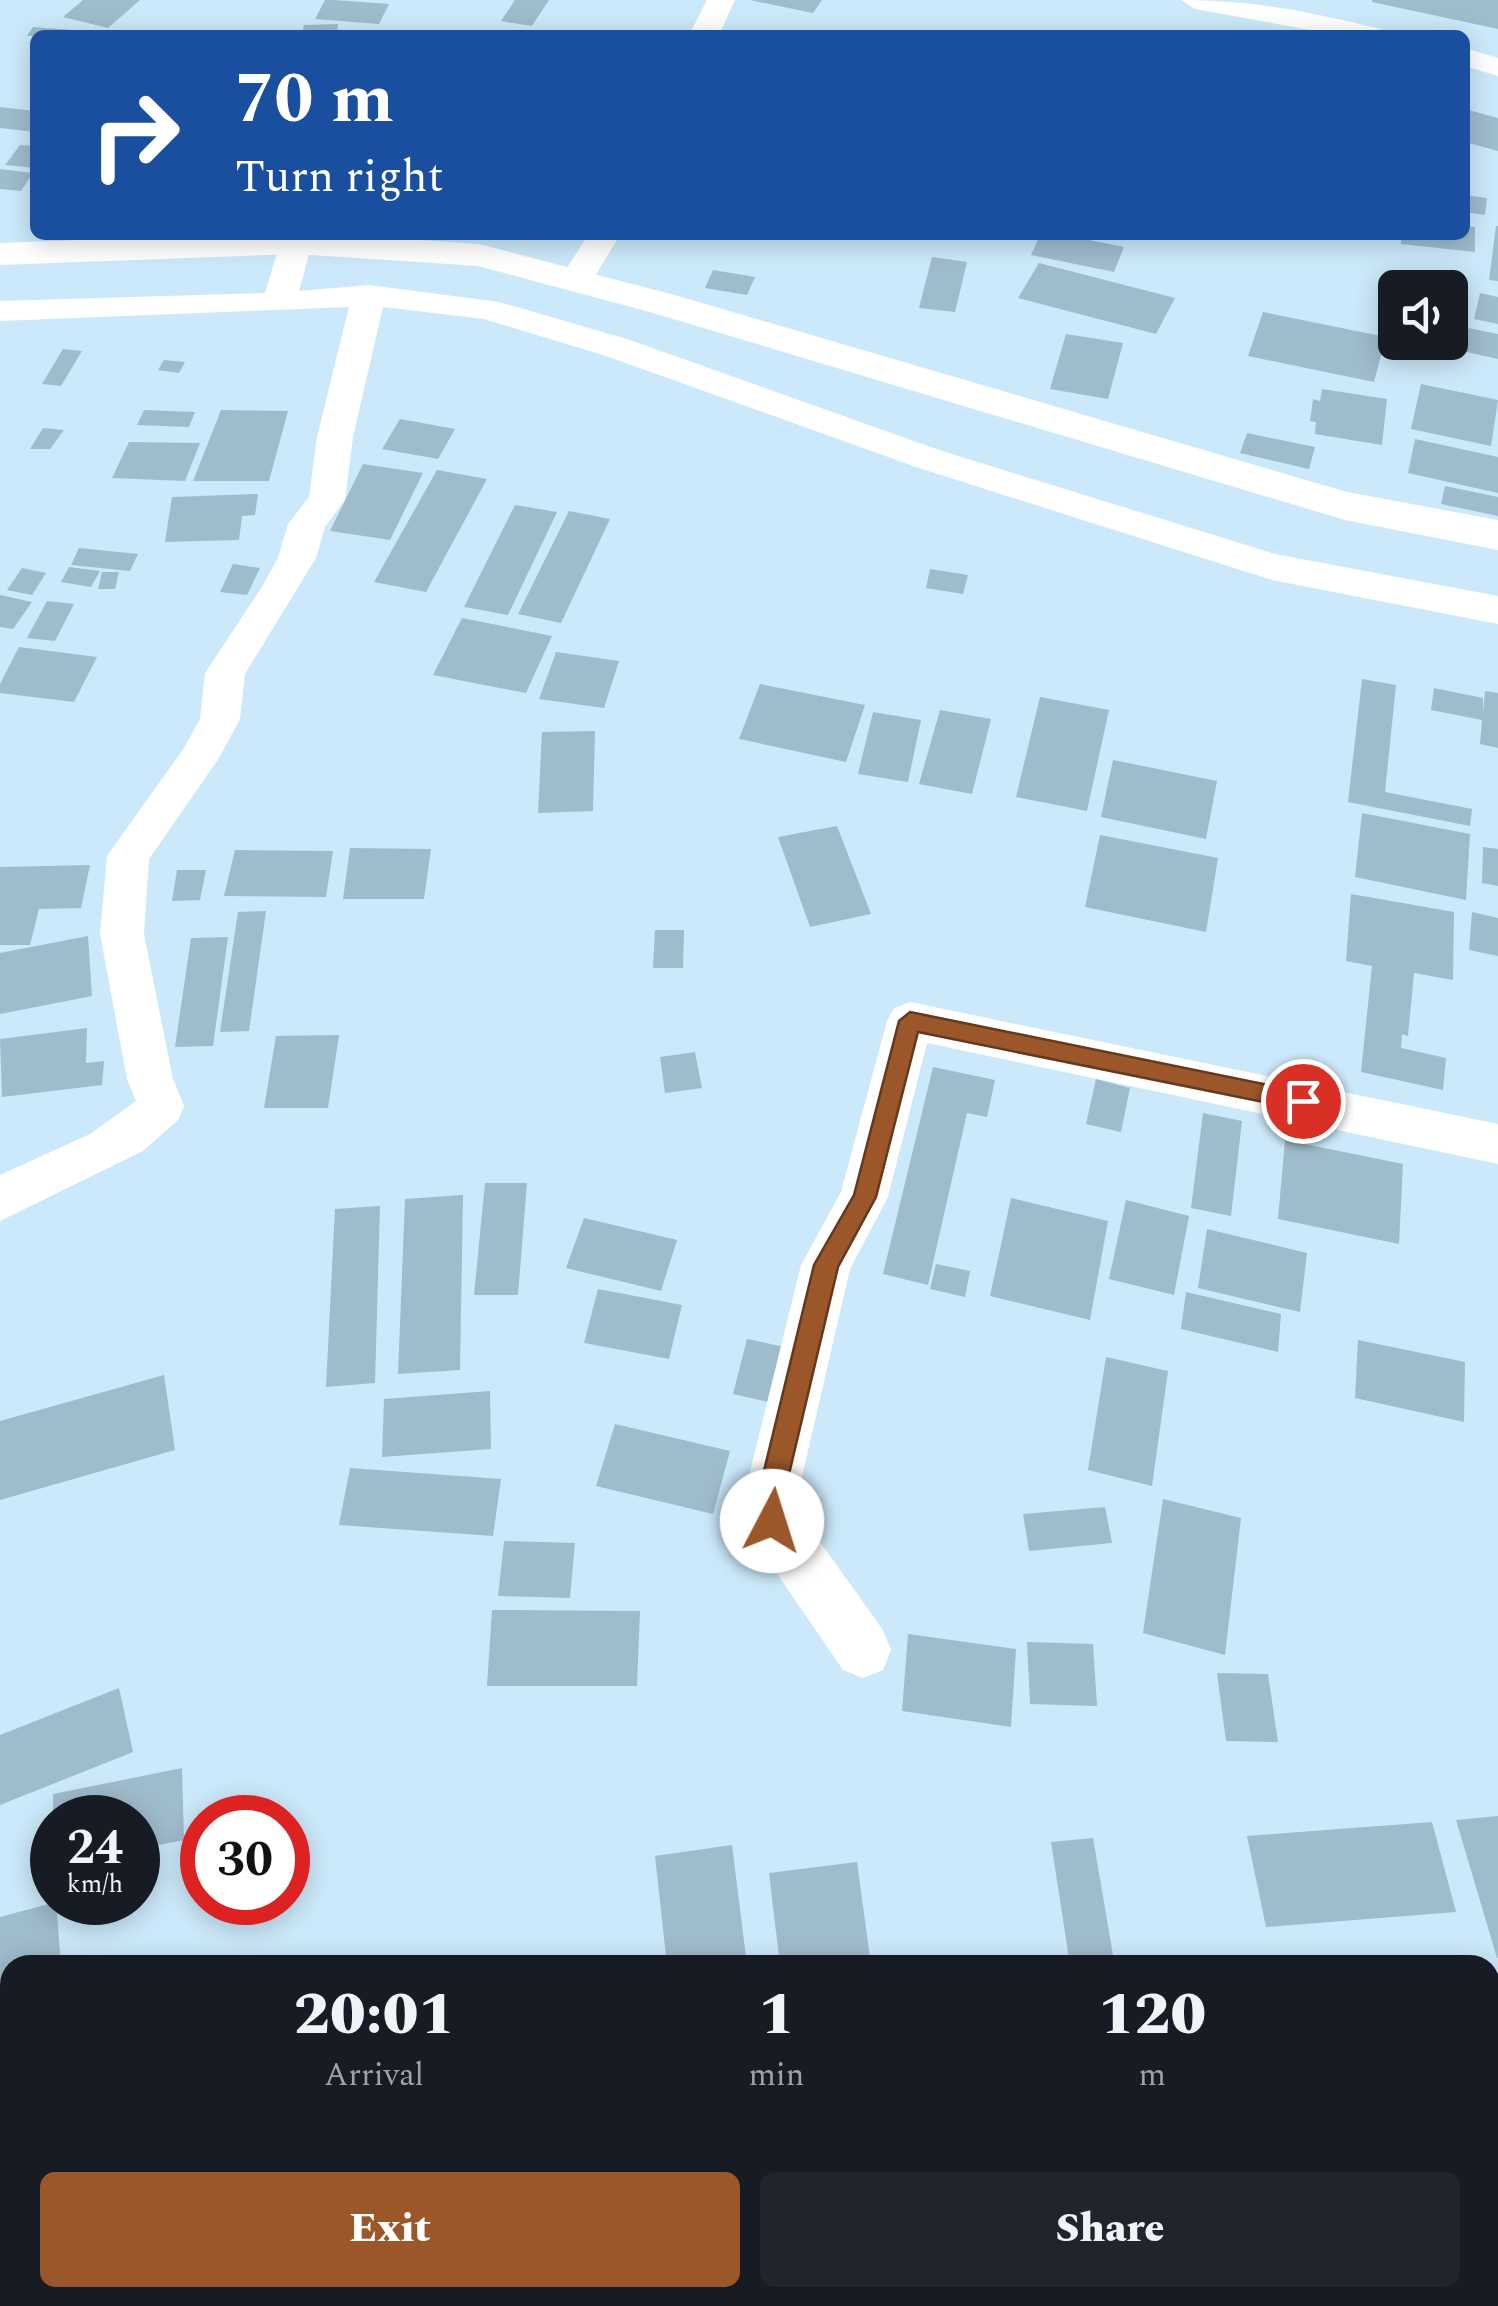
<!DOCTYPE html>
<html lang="en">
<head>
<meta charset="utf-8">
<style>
	body { margin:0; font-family:Spectral,serif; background:#20242c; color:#f1f3f6; height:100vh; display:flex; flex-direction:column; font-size:38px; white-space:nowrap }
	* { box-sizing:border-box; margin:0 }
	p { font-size:32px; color:#9ea1a6 }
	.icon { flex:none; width:55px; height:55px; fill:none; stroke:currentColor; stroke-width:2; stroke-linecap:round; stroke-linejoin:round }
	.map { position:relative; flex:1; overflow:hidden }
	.drawer { position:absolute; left:0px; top:1955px; width:1500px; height:352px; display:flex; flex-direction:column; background:#171b24; border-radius:30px 30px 0 0; box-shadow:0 5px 25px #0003 }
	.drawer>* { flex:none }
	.top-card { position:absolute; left:30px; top:30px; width:1440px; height:210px; border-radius:15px; box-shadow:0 5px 25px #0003; background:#1a4fa0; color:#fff; overflow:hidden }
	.controls { position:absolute; left:1378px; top:270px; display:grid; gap:20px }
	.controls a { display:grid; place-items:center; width:90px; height:90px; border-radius:15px; background:#171b24; box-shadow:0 5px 25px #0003; font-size:50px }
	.speed { position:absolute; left:30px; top:1795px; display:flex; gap:20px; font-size:50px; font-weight:700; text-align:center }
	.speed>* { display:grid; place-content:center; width:130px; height:130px; border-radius:50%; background:#171b24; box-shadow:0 5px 25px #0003; line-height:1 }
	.speed small { font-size:25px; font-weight:400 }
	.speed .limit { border:15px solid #d22; background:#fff; color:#111 }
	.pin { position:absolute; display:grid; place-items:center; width:85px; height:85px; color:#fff; margin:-42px; border:5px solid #fff; border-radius:50%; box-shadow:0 2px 10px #0007 }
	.me { position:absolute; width:110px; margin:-55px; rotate:5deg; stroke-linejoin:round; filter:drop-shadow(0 0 8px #0008) }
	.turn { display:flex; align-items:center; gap:35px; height:210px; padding:0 40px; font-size:45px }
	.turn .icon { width:130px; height:130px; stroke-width:2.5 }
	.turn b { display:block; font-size:70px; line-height:85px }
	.eta { display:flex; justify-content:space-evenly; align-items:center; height:170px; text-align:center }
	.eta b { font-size:60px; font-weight:800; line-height:70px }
	.button { display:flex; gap:20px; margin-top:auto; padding:20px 40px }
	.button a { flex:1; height:115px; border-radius:15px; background:#9b5729; color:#fff; font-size:40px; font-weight:800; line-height:115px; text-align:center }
	.button a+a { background:#20242c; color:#f1f3f6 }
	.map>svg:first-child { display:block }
	.building { fill:#9fbccc }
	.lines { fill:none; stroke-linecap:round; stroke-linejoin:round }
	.minor { fill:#fff; fill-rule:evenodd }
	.tertiary { fill:#fff; fill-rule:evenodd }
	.route { fill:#9b5729; stroke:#65391b; stroke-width:2.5 }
</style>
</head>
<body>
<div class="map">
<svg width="1498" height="2306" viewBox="0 0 1498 2306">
	<rect width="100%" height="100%" fill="#cbe9fa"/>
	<g class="building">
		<polygon points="83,0 140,0 108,28 63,17"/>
		<polygon points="325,0 334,0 389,4 379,24 315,19"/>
		<polygon points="515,0 549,0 532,26 501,21"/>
		<polygon points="750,0 822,0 813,13"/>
		<polygon points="1372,0 1498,0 1498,29 1372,2"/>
		<polygon points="338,24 337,35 302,35 304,25"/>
		<polygon points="33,27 73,30 70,35 27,36"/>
		<polygon points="0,107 35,111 35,132 0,128"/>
		<polygon points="1465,109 1498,118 1498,151 1465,142"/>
		<polygon points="20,145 35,146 35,168 5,165"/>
		<polygon points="0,169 33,173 21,191 0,189"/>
		<polygon points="1465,195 1487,198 1485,215 1465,212"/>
		<polygon points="1465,226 1475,227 1475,252 1401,244 1401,235 1465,235"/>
		<polygon points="1496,226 1498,226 1498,281 1489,280"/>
		<polygon points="1040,235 1065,235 1124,247 1114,272 1031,255"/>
		<polygon points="932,257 967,262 955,312 919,308"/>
		<polygon points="1039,263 1175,298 1156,334 1018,298"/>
		<polygon points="713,270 755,277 747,295 705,288"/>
		<polygon points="1480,293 1498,297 1498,324 1474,319"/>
		<polygon points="1263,312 1386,337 1374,382 1248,356"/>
		<polygon points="1458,326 1498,334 1498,359 1453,349"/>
		<polygon points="1066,334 1123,343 1108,399 1050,389"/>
		<polygon points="63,349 82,351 61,386 42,384"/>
		<polygon points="164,360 185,362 179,373 158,370"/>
		<polygon points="1421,384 1498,400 1491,446 1411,429"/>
		<polygon points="1322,389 1387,399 1382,445 1315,434 1316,422 1310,421 1313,399 1320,401"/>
		<polygon points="144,410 195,412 189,427 137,425"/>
		<polygon points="221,410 288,411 269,481 193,481"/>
		<polygon points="400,419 455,429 438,459 382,449"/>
		<polygon points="43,428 64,430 50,449 30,449"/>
		<polygon points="1247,433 1315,447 1309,469 1240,453"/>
		<polygon points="1415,439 1498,457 1498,493 1408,473"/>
		<polygon points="129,442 200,443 185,481 112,478"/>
		<polygon points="363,464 423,473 390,540 330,531"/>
		<polygon points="437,470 487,479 426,592 374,582"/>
		<polygon points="1445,486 1498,497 1498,516 1441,504"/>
		<polygon points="258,494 255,515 242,516 239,540 165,542 172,497"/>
		<polygon points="515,505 557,512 508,615 464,607"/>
		<polygon points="569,511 610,519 561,623 518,614"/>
		<polygon points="79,548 138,554 130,571 71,565"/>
		<polygon points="233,564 260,568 247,595 220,592"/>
		<polygon points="69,567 100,571 91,587 61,582"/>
		<polygon points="22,568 46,573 32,595 7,590"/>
		<polygon points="930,569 968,575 963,594 926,588"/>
		<polygon points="102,572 119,572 115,589 98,589"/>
		<polygon points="0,595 32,602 13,629 0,627"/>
		<polygon points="47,601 74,604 55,641 27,638"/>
		<polygon points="462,618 552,636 526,693 433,675"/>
		<polygon points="19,647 97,657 74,702 0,693 0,684"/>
		<polygon points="556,652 619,661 604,708 539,699"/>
		<polygon points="1362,679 1396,685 1385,792 1472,809 1470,826 1348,802"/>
		<polygon points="760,684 865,705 846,762 739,739"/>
		<polygon points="1434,688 1483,698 1483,713 1485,691 1498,693 1498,748 1480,744 1482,720 1431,710"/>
		<polygon points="1040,697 1109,710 1087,811 1016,797"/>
		<polygon points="940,710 991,719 972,794 919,784"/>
		<polygon points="873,712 921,720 908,782 858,774"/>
		<polygon points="595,731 593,811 538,813 542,732"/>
		<polygon points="1113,760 1217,781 1206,839 1101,817"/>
		<polygon points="1362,813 1470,834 1466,900 1355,877"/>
		<polygon points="837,826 871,914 810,927 778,837"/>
		<polygon points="1100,835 1218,858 1206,932 1085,907"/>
		<polygon points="1483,847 1498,849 1498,886 1482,883"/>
		<polygon points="350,848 431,849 424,899 343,899"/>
		<polygon points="235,850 333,851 326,897 224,896"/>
		<polygon points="90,865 81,908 39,909 30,945 0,945 0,867"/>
		<polygon points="177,870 206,870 200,900 172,901"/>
		<polygon points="1351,894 1454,912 1453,980 1414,973 1408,1036 1402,1034 1401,1048 1446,1058 1443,1090 1361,1072 1372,966 1346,961"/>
		<polygon points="266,911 249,1031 220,1032 238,912"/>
		<polygon points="1472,912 1498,918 1498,956 1469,950"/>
		<polygon points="655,930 684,930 683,968 653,968"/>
		<polygon points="88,936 92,996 0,1014 0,953"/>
		<polygon points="228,937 213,1046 175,1047 191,938"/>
		<polygon points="87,1028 86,1063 104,1061 102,1085 2,1097 0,1039"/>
		<polygon points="339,1035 328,1108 264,1108 276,1036"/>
		<polygon points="695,1052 702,1088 665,1093 660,1057"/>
		<polygon points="933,1067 995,1080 987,1117 967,1113 928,1285 883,1274"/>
		<polygon points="1096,1079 1130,1088 1121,1132 1086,1124"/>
		<polygon points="1203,1113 1242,1121 1231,1216 1191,1208"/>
		<polygon points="1285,1140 1403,1164 1399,1244 1278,1219"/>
		<polygon points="485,1183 527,1183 518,1295 474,1295"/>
		<polygon points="463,1195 460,1370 398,1374 405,1199"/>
		<polygon points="1011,1198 1108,1221 1090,1320 990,1296"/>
		<polygon points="1126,1200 1189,1216 1174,1295 1109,1279"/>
		<polygon points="380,1206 375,1383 326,1387 335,1209"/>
		<polygon points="584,1218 677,1240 661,1291 566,1268"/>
		<polygon points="1207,1229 1307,1253 1300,1312 1198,1288"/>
		<polygon points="936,1264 970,1271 965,1297 930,1289"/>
		<polygon points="598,1289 682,1305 669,1359 584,1343"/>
		<polygon points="1186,1292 1281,1314 1278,1352 1181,1329"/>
		<polygon points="747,1339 795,1349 782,1405 733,1394"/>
		<polygon points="1358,1340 1465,1362 1464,1422 1355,1398"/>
		<polygon points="1106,1357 1168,1371 1152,1486 1088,1470"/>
		<polygon points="164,1375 175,1450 0,1500 0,1421"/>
		<polygon points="490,1391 491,1449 382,1457 384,1399"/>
		<polygon points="615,1424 730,1451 713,1514 596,1486"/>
		<polygon points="350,1468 501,1479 493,1536 339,1525"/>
		<polygon points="1163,1499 1241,1518 1225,1655 1143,1633"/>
		<polygon points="1105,1507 1112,1543 1029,1551 1023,1514"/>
		<polygon points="504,1541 575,1543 570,1598 498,1596"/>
		<polygon points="492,1610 640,1611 637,1686 487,1686"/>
		<polygon points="908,1634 1016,1649 1011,1727 902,1711"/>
		<polygon points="1027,1642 1093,1644 1097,1706 1030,1704"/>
		<polygon points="1217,1673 1268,1674 1278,1742 1226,1741"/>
		<polygon points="119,1688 133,1752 0,1805 0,1735"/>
		<polygon points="182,1768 184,1840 138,1849 138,1818 53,1818 53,1794"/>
		<polygon points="1498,1816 1498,1958 1497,1958 1456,1820"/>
		<polygon points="1432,1822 1456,1912 1266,1927 1247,1836"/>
		<polygon points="1093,1838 1114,1961 1070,1965 1051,1842"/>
		<polygon points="732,1845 747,1965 667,1965 655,1856"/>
		<polygon points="857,1862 871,1965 780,1965 769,1873"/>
		<polygon points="56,1902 61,1965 10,1965 10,1992 0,1995 0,1917"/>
		<polygon points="1490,2008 1498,2008 1498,2133 1490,2134"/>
		<rect x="0" y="2019" width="10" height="122"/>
		<polygon points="10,2166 10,2256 0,2256 0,2167"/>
		<polygon points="656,2298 870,2298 871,2306 657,2306"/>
		<polygon points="893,2298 1112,2298 1114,2306 894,2306"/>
	</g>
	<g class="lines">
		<g class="minor">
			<polygon points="707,0 735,0 719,35 689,35"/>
			<path d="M 1181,0 C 1251,0 1313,12 1381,29 L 1386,35 L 1337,35 L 1195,9 Z"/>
			<polygon points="1465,48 1498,58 1498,76 1465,66"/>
			<polygon points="303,235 312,243 299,291 369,285 499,302 630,340 942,451 1275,554 1498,596 1498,624 1272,580 916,467 606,356 484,319 383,307 353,437 345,500 325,527 316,558 245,674 240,719 219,758 149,859 144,934 173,1079 184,1106 178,1120 143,1151 0,1221 0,1175 90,1134 136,1101 127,1079 100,934 107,856 184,748 200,719 205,673 260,590 278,558 288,524 309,497 317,437 349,307 0,321 0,301 265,293 280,243 285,236"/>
			<polygon points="588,235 620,235 587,289 563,289 558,282"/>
			<polygon points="910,1002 1498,1124 1498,1164 927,1043 888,1197 850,1269 795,1507 883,1630 891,1650 883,1670 863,1678 843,1670 754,1540 741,1508 801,1265 841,1192 887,1021 894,1008"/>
		</g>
		<polygon class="tertiary" points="207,235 346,235 479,244 678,296 1347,492 1498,520 1498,550 1345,520 650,312 478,266 296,254 0,265 0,243"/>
	</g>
	<polygon class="route" points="910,1012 1303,1092 1314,1101 1303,1110 918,1032 876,1197 838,1267 781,1508 785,1521 782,1530 772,1534 763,1530 755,1508 814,1265 854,1195 899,1021"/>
</svg>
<div class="controls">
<a><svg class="icon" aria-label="sound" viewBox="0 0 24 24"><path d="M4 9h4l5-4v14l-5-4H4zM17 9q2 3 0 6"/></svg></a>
</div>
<div class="speed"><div>24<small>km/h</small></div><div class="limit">30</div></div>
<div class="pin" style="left:1303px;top:1101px;background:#d93025"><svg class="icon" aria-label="arrive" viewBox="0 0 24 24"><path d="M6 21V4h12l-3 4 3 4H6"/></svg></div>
<svg class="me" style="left:772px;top:1521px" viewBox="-20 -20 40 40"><circle r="19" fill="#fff"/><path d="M0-13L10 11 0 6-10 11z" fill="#9b5729"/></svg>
<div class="top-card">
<div class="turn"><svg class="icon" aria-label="right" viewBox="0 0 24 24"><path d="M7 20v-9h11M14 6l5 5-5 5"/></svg><div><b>70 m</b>Turn right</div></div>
</div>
<section class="drawer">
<div class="eta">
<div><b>20:01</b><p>Arrival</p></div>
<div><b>1</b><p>min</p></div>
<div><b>120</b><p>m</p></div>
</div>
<div class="button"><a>Exit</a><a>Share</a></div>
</section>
</div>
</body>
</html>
